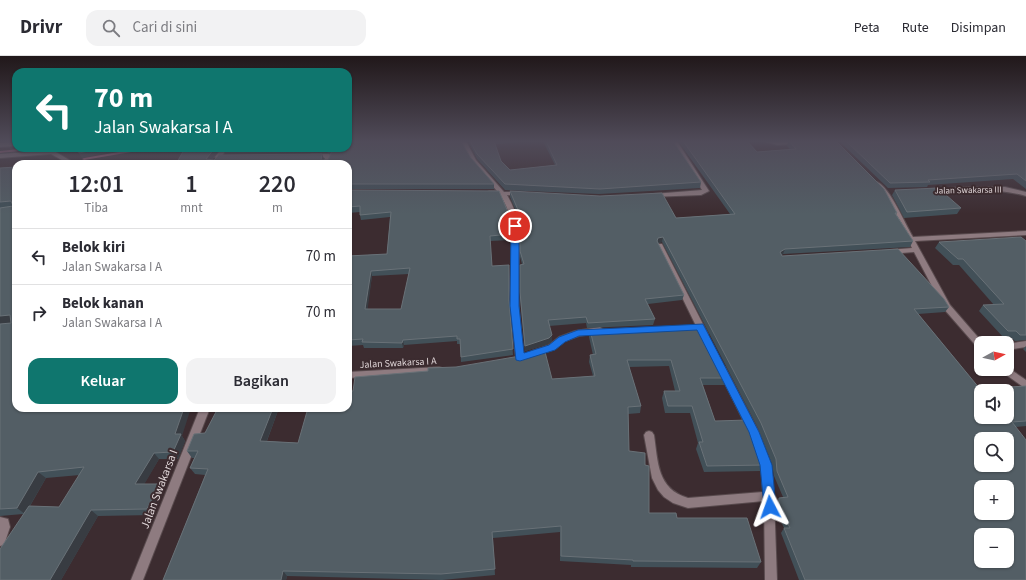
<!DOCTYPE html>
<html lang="id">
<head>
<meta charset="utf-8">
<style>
	body { margin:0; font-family:"Source Sans 3",sans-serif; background:#f2f2f3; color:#2b2b33; height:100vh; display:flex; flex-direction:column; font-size:15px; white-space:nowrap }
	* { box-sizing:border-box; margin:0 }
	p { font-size:13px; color:#7c7c81 }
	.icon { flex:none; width:22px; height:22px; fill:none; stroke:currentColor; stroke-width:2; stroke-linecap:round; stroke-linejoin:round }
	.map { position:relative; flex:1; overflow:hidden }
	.side { position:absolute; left:12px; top:104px; width:340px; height:252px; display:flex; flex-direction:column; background:#fff; border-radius:12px; box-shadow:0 1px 3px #0004 }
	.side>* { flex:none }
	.hud { position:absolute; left:12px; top:12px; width:340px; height:84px; border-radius:12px; box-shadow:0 1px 3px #0004; background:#0f766e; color:#fff; overflow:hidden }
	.needle { width:26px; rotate:82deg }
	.controls { position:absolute; left:974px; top:280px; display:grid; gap:8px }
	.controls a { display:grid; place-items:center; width:40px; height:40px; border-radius:8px; background:#fff; box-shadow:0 1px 3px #0004; font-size:20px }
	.pin { position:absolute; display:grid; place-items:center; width:34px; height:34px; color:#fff; margin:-17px; border:2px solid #fff; border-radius:50%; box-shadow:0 1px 4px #0007 }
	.me { position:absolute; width:44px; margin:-22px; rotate:356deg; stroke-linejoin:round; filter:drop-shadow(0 0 3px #0008) }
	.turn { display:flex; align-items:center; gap:14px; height:84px; padding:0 16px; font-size:18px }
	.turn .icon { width:52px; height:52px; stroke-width:2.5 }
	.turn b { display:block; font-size:28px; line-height:34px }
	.eta { display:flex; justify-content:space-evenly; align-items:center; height:68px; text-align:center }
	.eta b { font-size:24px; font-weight:600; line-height:28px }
	.primary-button { display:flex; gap:8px; margin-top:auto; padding:8px 16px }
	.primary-button a { flex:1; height:46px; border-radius:12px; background:#0f766e; color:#fff; font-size:16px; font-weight:600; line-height:46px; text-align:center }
	.primary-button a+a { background:#f2f2f3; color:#2b2b33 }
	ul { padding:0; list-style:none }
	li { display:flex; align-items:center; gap:12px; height:56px; padding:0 16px; border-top:1px solid #e1e1e2 }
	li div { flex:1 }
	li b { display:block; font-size:15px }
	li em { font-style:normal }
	header { display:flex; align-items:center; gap:24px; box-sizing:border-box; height:56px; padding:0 20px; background:#fff; border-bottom:1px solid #e1e1e2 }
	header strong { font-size:19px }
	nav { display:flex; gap:22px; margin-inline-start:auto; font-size:14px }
	.search { width:280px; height:36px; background:#f2f2f3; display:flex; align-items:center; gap:10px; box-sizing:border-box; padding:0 14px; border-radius:12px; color:#7c7c81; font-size:15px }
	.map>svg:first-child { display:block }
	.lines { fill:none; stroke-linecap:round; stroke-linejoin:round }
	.stream { fill:#bd6381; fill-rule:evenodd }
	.minor-casing { stroke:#584a4d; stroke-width:2 }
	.minor { fill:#8e7b80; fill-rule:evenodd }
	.wall { fill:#425058; fill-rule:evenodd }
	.shaded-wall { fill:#383c42 }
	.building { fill:#535e65; stroke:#697177; fill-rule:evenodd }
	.route { fill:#1a73e8; stroke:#114b97 }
	.labels { text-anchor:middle; stroke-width:4; stroke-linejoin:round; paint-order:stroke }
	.far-street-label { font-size:9px; fill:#dfd5d7; stroke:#3c2c30 }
	.street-label { font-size:10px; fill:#dfd5d7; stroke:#3c2c30 }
	.near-street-label { font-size:12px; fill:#dfd5d7; stroke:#3c2c30 }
</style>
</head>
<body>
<header>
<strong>Drivr</strong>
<div class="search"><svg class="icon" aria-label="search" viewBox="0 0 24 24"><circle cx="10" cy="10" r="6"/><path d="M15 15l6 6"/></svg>Cari di sini</div>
<nav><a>Peta</a><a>Rute</a><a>Disimpan</a></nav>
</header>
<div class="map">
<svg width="1026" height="524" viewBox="0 0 1026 524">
	<rect width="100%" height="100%" fill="#3c2c30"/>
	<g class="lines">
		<g class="stream">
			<polygon points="29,92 33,93 31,94 0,97 0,95"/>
			<polygon points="142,92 151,92 149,93 84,104 82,103 84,102"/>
		</g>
		<defs>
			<g id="minor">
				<path d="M 460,85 L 466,85 L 476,104 L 504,136 L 520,136 L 523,138 L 520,140 L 507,139 C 527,172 517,197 518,232 C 518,255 521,279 524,302 L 523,304 L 517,304 L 516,302 C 513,279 511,255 510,232 C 510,200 520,168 500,139 L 489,139 L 486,137 L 489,135 L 497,135 L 472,106 Z"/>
				<polygon points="671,85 677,85 709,135 701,139 651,141 650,140 653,138 702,134"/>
				<polygon points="762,85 805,85 802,87 778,89"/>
				<polygon points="16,86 16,90 0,91 0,87"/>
				<polygon points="45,92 49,92 76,108 69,108 51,98 0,102 0,98 46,95"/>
				<polygon points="222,92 228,92 220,102 216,102 215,101"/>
				<polygon points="312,98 329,98 332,100 329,108 323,108 325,102 310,101 310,99"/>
				<path d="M 877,126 C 890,131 905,168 913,181 L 1026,175 L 1026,179 L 915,185 L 950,249 L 983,287 L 981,287 L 981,293 L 978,292 L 944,253 L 914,196 L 889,198 L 885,196 L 889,194 L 912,192 L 882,137 L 874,128 Z"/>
				<path d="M 965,131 L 1005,131 L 1026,136 L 1026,140 C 994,131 962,135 930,137 L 927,135 L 930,133 Z"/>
				<polygon points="658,188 662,188 663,190 708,278 707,280 701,280 700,278 657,190"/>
				<polygon points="600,271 604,274 603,276 579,280 565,285 555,293 535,300 532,299 531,297 532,295 549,289 559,281 575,275"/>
				<polygon points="1026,285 1026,291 1007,294 1007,288"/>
				<path d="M 722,310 L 725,311 L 759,376 L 771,409 L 774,440 L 777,524 L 765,524 L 764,445 L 688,452 L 673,447 L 664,441 L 658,434 L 652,422 L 644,379 L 646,376 L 649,375 L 652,376 L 654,379 C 658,406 657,433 688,442 L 763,436 L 761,409 L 749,376 L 718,313 L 719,311 Z"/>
				<polygon points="439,311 442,312 443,314 442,316 439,317 348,322 348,316"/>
				<polygon points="1007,311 1026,324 1026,333 1001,315 1000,313 1007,313"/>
				<polygon points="200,352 210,352 143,524 131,524"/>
				<polygon points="0,461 8,463 10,471 4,489 0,490"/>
			</g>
		</defs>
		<use href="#minor" class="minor-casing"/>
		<use href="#minor" class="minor"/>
	</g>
	<g class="wall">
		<polygon points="468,85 543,85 495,88 501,105 510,114 555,109 543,85 565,85 568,86 701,126 700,132 599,138 505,134 477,103"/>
		<polygon points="678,85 747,85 757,96 790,93 787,90 788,85 897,157 896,158 913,185 910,191 783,198 782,199 782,200 949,251 945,256 918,258 980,333 1026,330 1026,370 1015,371 1026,524 799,524 781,477 784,472 776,455 776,447 779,442 783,441 774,420 772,408 758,372 662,186 658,187 684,239 682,244 648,248 655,263 653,269 587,272 586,267 549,270 552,285 548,288 525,295 520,242 520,209 522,208 520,201 520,170 518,160 510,141 510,135 676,162 730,158"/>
		<polygon points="839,85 864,85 867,87 918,85 1026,85 1026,133 1013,123 928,129 927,131 888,132"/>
		<polygon points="221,92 212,104 214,104 322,98 324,103 323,104 328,104 331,98 327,96 225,97 224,92 348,92 471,102 494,128 494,133 348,133 348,108 176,108"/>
		<path d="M 16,111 L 16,352 L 182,380 L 185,385 L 178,403 L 159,403 L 144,428 L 159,428 L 164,434 L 153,459 L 98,460 L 61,524 L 0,524 L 23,458 L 0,460 L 0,268 L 11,267 L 11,266 L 0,268 L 0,112 ZM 80,419 L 59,451 L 30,450 L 46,422 Z"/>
		<path d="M 348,134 L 511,178 L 511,184 L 490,185 L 492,210 L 509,244 L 513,299 L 461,306 L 460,288 L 457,288 L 457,285 L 404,289 L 403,292 L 364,292 L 363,289 L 348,290 L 348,200 L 387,198 L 390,161 L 361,164 L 360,159 L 360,156 L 348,157 ZM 409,218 L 401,253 L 367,253 L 372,220 Z"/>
		<polygon points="895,134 961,152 957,158 904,162 892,139"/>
		<polygon points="1026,185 1026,284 1015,285 1010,281 1003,281 979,255 983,249 994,249 959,209 953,209 935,192 939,186"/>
		<polygon points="590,274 727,322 724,329 703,329 715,365 764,409 760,415 704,416 696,393 698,387 690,357 665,357 662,342 664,335 675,335 669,310 629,311 641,350 640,357 628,358 629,395 645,409 649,457 677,462 761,506 757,512 631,511 631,509 560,505 560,476 493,482 495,519 442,524 287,520 286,524 163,524 205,419 195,418 190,412 194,402 192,402 187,395 205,377 218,352 279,352 267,385 298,387 552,323 593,320 589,306 590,299 593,299 589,281"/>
		<polygon points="1026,290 1026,296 1023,293"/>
	</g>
	<g class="shaded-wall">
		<polygon points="102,92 126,92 82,102 79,97"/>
		<polygon points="215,92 221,92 208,108 206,103"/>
		<polygon points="322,98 324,103 323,106 321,104"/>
		<polygon points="663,181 662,186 657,187 658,182"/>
		<polygon points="785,193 783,198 778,202 780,196"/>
		<polygon points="371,215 372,220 367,258 365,253"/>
		<polygon points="10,259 16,266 0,268 0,260"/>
		<polygon points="552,279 552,285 548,288 525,295 525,290"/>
		<polygon points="403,284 404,289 403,292 402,287"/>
		<polygon points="184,352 191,352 182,380 185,385 178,403 173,396 175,378"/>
		<polygon points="273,352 279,352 264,392 260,385"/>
		<polygon points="154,397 159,403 141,434 135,428"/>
		<polygon points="38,416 46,422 25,458 17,452"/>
		<polygon points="159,428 164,434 153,459 147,453"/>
		<polygon points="91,454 98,460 61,524 50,524"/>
		<polygon points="283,515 287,520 286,524 281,524"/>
	</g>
	<g class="building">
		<polygon points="348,85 461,85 471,102 494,128 348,128 348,108 332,108 333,106 304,108 176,108 185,92 215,92 206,103 214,104 219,99 322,98 321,104 328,104 332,95 328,92 348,92"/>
		<polygon points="470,85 494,85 501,105 510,114 557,109 546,85 565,85 568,86 612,85 673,85 701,126 600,133 505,128 477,98"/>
		<path d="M 683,85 L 747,85 L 757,96 L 796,93 L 789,85 L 836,85 L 884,133 L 897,157 L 895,157 L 913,185 L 785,193 L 780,196 L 782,200 L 898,193 L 944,243 L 949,251 L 914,253 L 980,333 L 1026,330 L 1026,365 L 1012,366 L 1026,384 L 1026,524 L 805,524 L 784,472 L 790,472 L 779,450 L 779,442 L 788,441 L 777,415 L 776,403 L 761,367 L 663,181 L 658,182 L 657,185 L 684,239 L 645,243 L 655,263 L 588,267 L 586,261 L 548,264 L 552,279 L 549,282 L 525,290 L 520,236 L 520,209 L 524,208 L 520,195 L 520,165 L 518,154 L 510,135 L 600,140 L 662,137 L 676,162 L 735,158 ZM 981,335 L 1007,335 L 1007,361 L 981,361 ZM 981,383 L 1007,383 L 1007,409 L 981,409 ZM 981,431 L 1007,431 L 1007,457 L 981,457 ZM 981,479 L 1007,479 L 1007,505 L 981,505 Z"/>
		<polygon points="846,85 864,85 867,87 926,85 1026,85 1026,125 1017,118 928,124 930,126 890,127"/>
		<polygon points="78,92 102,92 79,97"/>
		<polygon points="16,111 16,352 184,352 175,378 181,378 173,396 154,397 135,428 159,428 147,453 91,454 50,524 0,524 0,493 29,450 59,451 84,411 38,416 17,452 0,453 0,268 11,267 10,259 0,260 0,152 13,150 11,145 0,146 0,112"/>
		<polygon points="938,132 961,152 907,156 895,134"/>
		<path d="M 348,134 L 499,135 L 508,156 L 511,178 L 490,180 L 492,210 L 509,209 L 509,244 L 513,293 L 461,301 L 460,283 L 457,283 L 457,280 L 403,284 L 402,287 L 362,286 L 363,283 L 348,284 L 348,200 L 387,198 L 391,156 L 360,159 L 360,150 L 348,151 ZM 410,212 L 401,253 L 365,253 L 371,215 Z"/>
		<polygon points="1021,181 1026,185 1026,279 1020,279 1016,275 1008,275 983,249 1004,248 963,203 958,203 939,186"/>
		<polygon points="699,269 727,322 700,322 715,365 748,364 763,403 764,409 707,410 699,386 703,386 692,350 668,350 664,335 680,335 671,304 627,304 641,350 628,351 629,395 645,397 645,409 649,410 649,457 676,457 677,462 747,462 761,506 633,505 633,504 561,500 561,470 492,476 495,513 441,518 283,515 281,524 163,524 208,413 190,412 198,395 187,395 194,378 205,377 218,352 273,352 260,385 298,387 308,352 348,352 348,335 353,335 355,321 428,315 428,312 456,311 520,300 544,292 552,323 595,320 590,299 596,298 590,274"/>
	</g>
	<linearGradient id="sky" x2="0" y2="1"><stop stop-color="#21181a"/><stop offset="0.54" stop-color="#504b59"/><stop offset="1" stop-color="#504b59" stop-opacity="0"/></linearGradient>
	<rect width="1026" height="158" fill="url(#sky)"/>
	<polygon class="route" points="515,167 519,170 519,250 524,297 549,289 559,281 578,274 703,268 759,376 772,409 776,451 774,455 770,457 765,455 764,451 760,409 749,376 697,274 579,280 565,286 555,294 520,305 516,304 510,250 511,170"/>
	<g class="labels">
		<g class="far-street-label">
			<text transform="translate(968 134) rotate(-1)" y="3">Jalan Swakarsa III</text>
		</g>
		<g class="street-label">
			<text transform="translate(398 306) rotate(-3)" y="4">Jalan Swakarsa I A</text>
		</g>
		<g class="near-street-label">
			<text transform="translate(159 433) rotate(-69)" y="4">Jalan Swakarsa I</text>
		</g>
	</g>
</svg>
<div class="controls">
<a><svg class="needle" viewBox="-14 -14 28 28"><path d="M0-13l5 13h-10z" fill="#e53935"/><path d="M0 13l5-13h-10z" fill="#7c7c81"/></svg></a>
<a><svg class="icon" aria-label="sound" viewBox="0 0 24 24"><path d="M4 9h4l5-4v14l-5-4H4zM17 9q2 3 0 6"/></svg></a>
<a><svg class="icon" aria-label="search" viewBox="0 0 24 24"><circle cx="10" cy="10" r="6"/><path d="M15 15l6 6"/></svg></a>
<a>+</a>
<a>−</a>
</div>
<div class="pin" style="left:515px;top:170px;background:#d93025"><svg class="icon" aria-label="arrive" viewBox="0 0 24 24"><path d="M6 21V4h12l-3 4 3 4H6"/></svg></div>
<svg class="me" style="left:770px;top:451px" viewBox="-20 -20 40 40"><path d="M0-17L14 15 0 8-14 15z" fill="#1a73e8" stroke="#fff" stroke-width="4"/></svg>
<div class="hud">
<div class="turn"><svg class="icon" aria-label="left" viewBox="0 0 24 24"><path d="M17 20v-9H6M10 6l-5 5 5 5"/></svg><div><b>70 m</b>Jalan Swakarsa I A</div></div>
</div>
<section class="side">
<div class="eta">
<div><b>12:01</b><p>Tiba</p></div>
<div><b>1</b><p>mnt</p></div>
<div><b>220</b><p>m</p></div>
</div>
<ul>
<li><svg class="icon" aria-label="left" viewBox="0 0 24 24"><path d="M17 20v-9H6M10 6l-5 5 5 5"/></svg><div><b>Belok kiri</b><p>Jalan Swakarsa I A</p></div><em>70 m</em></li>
<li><svg class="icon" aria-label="right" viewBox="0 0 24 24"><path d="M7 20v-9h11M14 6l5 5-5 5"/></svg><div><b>Belok kanan</b><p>Jalan Swakarsa I A</p></div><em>70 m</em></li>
</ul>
<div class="primary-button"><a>Keluar</a><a>Bagikan</a></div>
</section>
</div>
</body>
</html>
